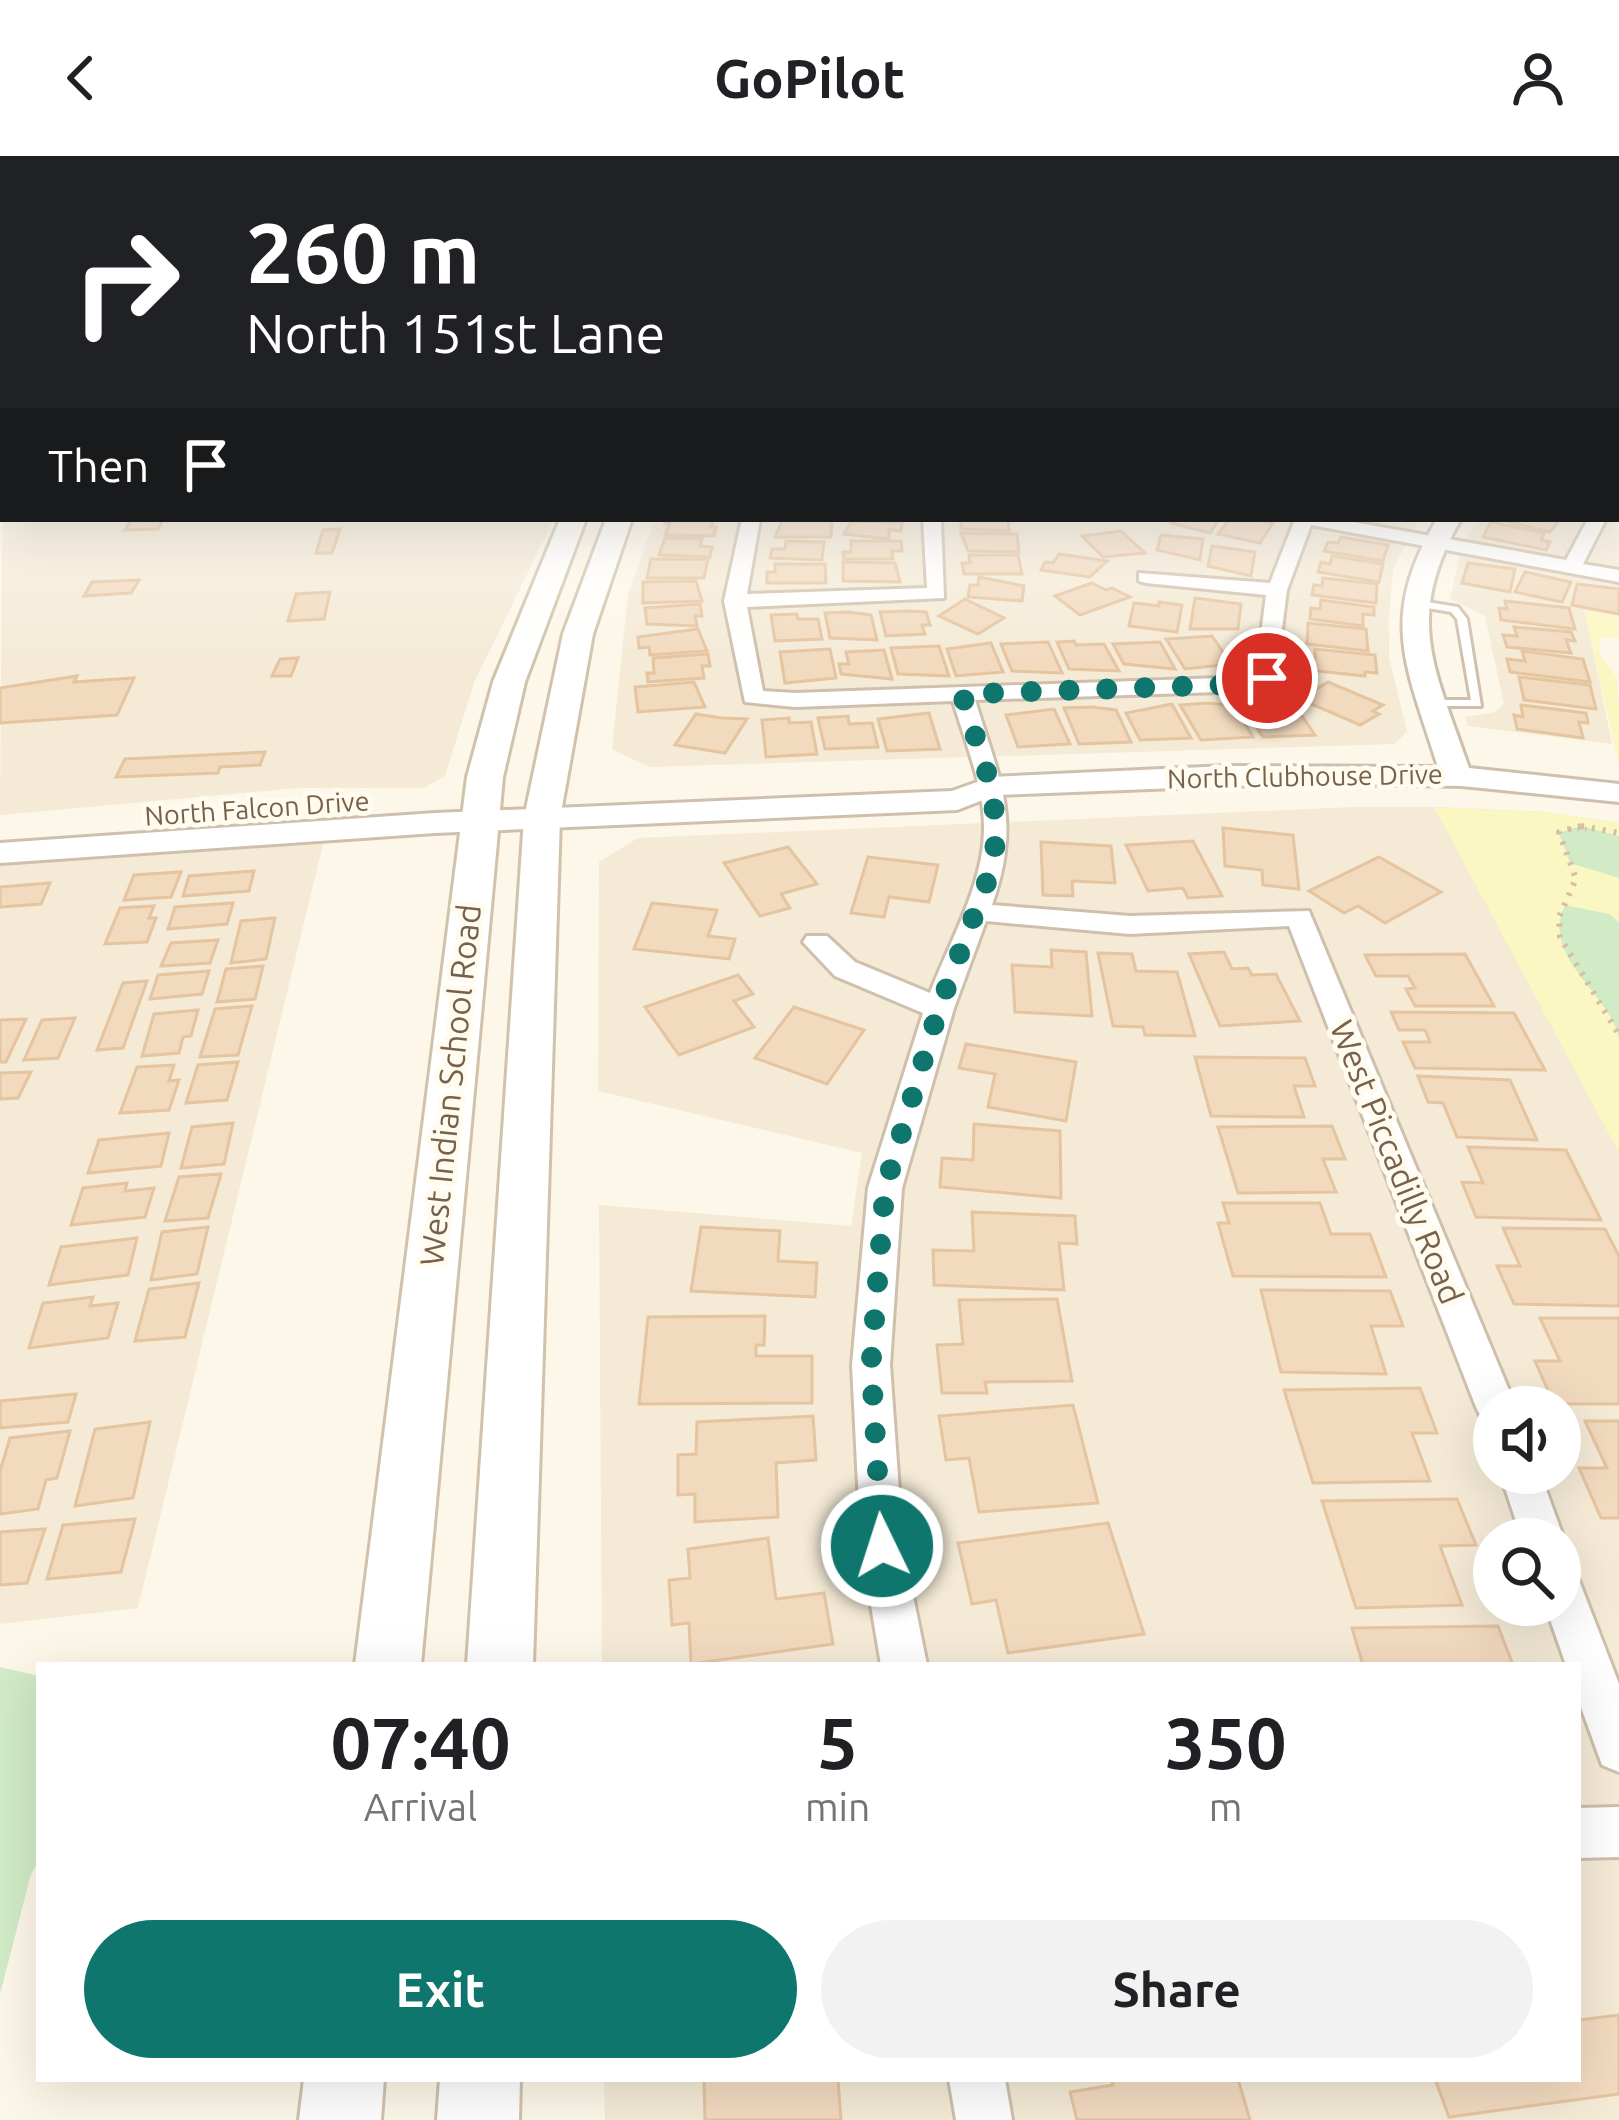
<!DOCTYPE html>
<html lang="en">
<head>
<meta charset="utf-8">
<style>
	body { margin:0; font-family:Ubuntu,sans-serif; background:#f2f2f2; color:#202124; height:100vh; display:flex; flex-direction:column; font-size:45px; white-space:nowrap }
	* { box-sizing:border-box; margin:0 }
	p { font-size:39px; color:#757577 }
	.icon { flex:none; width:66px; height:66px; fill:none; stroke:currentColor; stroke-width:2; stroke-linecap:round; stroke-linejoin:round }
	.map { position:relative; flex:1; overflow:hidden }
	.drawer { position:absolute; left:36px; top:1506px; width:1545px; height:420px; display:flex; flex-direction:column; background:#fff; border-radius:0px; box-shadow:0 12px 48px #0002 }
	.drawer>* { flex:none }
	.banner { position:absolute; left:0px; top:0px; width:1620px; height:366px; box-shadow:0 12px 48px #0002; background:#202124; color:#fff; overflow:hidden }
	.controls { position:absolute; left:1473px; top:1230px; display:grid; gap:24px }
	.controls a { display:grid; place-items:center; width:108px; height:108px; border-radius:50%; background:#fff; box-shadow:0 12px 48px #0002; font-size:60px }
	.pin { position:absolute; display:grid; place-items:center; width:102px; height:102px; color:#fff; margin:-51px; border:6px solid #fff; border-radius:50%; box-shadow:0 3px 12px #0007 }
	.me { position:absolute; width:132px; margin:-66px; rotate:356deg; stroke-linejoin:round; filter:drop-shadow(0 0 9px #0008) }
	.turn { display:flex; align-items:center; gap:42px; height:252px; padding:0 48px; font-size:54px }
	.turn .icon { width:156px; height:156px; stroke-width:2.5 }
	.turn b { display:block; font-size:84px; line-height:102px }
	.then { display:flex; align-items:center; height:114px; padding:0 48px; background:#0003; gap:24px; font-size:45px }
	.eta { display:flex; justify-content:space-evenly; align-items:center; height:204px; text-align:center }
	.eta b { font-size:72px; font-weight:700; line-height:84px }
	.button { display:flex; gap:24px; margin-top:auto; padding:24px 48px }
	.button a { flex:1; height:138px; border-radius:72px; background:#0f766e; color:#fff; font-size:48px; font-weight:700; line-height:138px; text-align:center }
	.button a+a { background:#f2f2f2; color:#202124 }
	header { display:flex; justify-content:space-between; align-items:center; height:156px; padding:0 48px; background:#fff; font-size:54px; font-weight:700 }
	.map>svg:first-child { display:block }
	.residential { fill:#f4ead6; fill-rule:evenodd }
	.green { fill:#d0ebc6 }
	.sand { fill:#fbf7c3 }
	.building { fill:#f2dabf; stroke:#e5c4a0; stroke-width:3 }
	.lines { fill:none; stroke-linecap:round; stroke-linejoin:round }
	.service-casing { stroke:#cfc0ad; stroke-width:6 }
	.minor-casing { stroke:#cfc0ad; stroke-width:6 }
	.tertiary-casing { stroke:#cfc0ad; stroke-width:6 }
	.secondary-casing { stroke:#d1c2ab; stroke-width:6 }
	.path-far1 { stroke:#d7bea2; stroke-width:4.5; stroke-dasharray:1.5 6; stroke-linecap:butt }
	.path { stroke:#d7bea2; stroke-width:6; stroke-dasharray:3 8; stroke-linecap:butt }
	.service { fill:#fff; fill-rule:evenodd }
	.minor { fill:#fff; fill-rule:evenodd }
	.tertiary { fill:#fff; fill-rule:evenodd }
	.secondary { fill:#fff; fill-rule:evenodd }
	.route { stroke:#0f766e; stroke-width:21; stroke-dasharray:0 37.8 }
	.labels { text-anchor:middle; stroke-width:10; stroke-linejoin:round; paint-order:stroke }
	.far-street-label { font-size:27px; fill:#77614b; stroke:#fffbee }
	.street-label { font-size:33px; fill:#77614b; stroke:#fffbee }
</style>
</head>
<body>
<header><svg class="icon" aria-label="back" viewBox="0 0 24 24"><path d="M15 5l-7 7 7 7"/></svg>GoPilot<svg class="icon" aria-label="person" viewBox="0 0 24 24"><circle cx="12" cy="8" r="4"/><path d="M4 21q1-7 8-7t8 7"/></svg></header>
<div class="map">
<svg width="1619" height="1964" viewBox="0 0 1619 1964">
	<rect width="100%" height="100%" fill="#fcf7e8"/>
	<g class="residential">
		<polygon points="1617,261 1619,460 1585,455 1612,588 1468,570 1465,561 1495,556 1504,548 1485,460 1450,443 1463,385 1480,363 1617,363"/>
		<polygon points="3,270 3,363 554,363 474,527 445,620 424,632 297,632 0,659"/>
		<polygon points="655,363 1419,363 1393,413 1389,459 1389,501 1407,576 1394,588 649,611 612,593 628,438"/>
		<path d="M 1354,651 L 1434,651 L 1619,997 L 1619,1964 L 605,1964 L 604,1923 L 1578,1923 L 1578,1509 L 602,1509 L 599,1049 L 851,1070 L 862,997 L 598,935 L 599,706 L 638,682 ZM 1494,1251 L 1560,1251 L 1560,1317 L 1494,1317 ZM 1494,1383 L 1560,1383 L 1560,1449 L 1494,1449 Z"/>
		<polygon points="323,688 138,1452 0,1468 0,706"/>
	</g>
	<g class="green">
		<polygon points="1434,651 1545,656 1619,667 1619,997"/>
		<polygon points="0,1511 39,1520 39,1704 31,1718 0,1838"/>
	</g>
	<g class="sand">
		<path d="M 1584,454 L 1619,460 L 1619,481 L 1601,482 C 1594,502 1609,506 1617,523 C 1619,539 1619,590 1619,610 Z"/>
		<path d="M 1434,651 L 1545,656 L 1619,667 L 1619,680 L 1581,670 L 1559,677 L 1570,707 L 1619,722 L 1619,766 L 1609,758 L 1565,749 C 1539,800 1611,838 1619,883 C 1619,919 1619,961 1619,997 Z"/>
	</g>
	<g class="building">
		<polygon points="163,363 158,373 125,374 131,364"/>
		<polygon points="667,363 714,363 711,371 716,371 714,380 665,379 670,367 665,367"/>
		<polygon points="783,363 832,364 831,381 775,381"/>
		<polygon points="1015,363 1008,364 1009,375 961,373 961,364"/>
		<polygon points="1173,363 1219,363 1210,377 1171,367"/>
		<polygon points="1230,363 1252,363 1273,367 1260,387 1218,378"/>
		<polygon points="1498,363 1560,363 1550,376"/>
		<polygon points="852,365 902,366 901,375 889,374 889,383 844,378"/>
		<polygon points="1491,366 1544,377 1541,384 1550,386 1546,394 1483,381"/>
		<polygon points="340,373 332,397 316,397 323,374"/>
		<polygon points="1121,375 1145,397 1103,401 1082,380"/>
		<polygon points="961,377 1017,378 1019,396 968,395"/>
		<polygon points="1161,379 1203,383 1200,404 1157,394"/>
		<polygon points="1341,381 1388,389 1383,405 1324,395 1328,386 1338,387"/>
		<polygon points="665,382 702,383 700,390 712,391 710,401 659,399"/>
		<polygon points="786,385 824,386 822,404 770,402 772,393 785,393"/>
		<polygon points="851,385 901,385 902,395 892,395 893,403 844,403 843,396 851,396"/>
		<polygon points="1212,390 1255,396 1251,420 1208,410"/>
		<polygon points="1059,398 1107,405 1090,421 1041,414 1045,406 1053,407"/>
		<polygon points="969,399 1018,399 1022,418 964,418 962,407 970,407"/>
		<polygon points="1332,400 1383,408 1379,426 1318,416 1321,406 1330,408"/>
		<polygon points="651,403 708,403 704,422 647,422"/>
		<polygon points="843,406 895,407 900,426 843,425"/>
		<polygon points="1468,407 1515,413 1510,436 1462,427"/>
		<polygon points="775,408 825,408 826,427 767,427 767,416 775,416"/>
		<polygon points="1525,416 1571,426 1562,446 1515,436"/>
		<polygon points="979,421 1024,430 1022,445 968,441 970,429 978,429"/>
		<polygon points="1323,422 1377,428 1376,447 1312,439 1314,429 1322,430"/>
		<polygon points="139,424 131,437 84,440 92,426"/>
		<polygon points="696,425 702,445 643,447 643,426"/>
		<polygon points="1092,427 1106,434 1112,432 1130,441 1080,459 1055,440"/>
		<polygon points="1577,428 1619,433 1619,458 1572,449"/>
		<polygon points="330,436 324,463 288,465 296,438"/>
		<polygon points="1195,442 1241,448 1238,473 1190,473"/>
		<polygon points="965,443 1004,462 978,478 939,460"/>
		<polygon points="1321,444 1374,451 1374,459 1363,458 1363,470 1310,463 1311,452 1320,453"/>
		<polygon points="1505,445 1569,452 1575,473 1501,464 1499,452 1507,453"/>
		<polygon points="1159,446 1182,449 1177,476 1129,470 1134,447 1159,450"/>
		<polygon points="700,448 702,460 695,460 697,470 647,468 645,452"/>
		<polygon points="907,455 926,456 930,469 922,469 925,478 886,480 880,456"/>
		<polygon points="849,456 871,459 877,484 830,482 825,457"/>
		<polygon points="797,458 798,463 818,463 822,483 775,485 771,459"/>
		<polygon points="1308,467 1366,473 1368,495 1307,488"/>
		<polygon points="1514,471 1571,476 1575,485 1566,484 1571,497 1507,491 1503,479 1517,480"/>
		<polygon points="698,473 707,495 650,499 649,491 639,492 638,481"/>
		<polygon points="1212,480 1231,508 1185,513 1166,483"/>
		<polygon points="1074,485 1076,489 1104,488 1119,515 1069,513 1057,486"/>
		<polygon points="1048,486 1062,517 1012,515 1001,488"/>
		<polygon points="1160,486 1175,513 1124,508 1113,488"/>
		<polygon points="991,487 1003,516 956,520 947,493"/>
		<polygon points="939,490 949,520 898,518 891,492"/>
		<polygon points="830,493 836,522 785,527 780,496"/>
		<polygon points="1315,493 1375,499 1377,517 1365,516 1365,520 1307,514 1306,501 1315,502"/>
		<polygon points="884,494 892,523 841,518 839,508 849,508 846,496"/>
		<polygon points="1522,495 1583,503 1590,526 1510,516 1507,503 1525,505"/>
		<polygon points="708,498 710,510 702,510 704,522 648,526 647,517 654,517 653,502"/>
		<polygon points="298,502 291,520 272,520 280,503"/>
		<polygon points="77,520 74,526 134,522 117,559 0,567 0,532"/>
		<polygon points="1519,521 1590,529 1596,553 1524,544"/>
		<polygon points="694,526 705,551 638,556 635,531"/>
		<polygon points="1328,526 1383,549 1373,555 1379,558 1360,569 1300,543"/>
		<polygon points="1267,545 1293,547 1315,579 1263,581 1240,546"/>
		<polygon points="1208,547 1234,550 1253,581 1201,584 1180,549"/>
		<polygon points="1172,548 1191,582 1140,584 1126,557"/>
		<polygon points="1521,549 1586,557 1588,567 1579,566 1583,582 1517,573 1514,559 1523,561"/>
		<polygon points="1092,551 1116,554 1131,586 1079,588 1064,552"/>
		<polygon points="1054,553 1070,588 1018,591 1006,559"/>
		<polygon points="929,557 940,593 887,595 878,563"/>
		<polygon points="696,558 722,562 747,563 725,597 675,589"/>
		<polygon points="848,560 849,568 872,567 878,591 825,593 818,562"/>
		<polygon points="789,562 789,567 811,566 817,598 766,601 762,564"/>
		<polygon points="265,596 260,609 220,611 218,617 116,621 125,603"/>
		<polygon points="1223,672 1293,679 1299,733 1263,729 1262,714 1225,710"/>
		<polygon points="1193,685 1222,740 1188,742 1183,732 1148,735 1126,689"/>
		<polygon points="1041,686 1111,690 1115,727 1072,725 1073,740 1043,739"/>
		<polygon points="788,691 817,728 781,738 790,752 760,760 724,707"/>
		<polygon points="868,701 938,709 929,746 889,741 884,761 851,757"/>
		<polygon points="1379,701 1441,736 1385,767 1358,750 1344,757 1309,735"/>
		<polygon points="254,715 249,735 183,740 189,720"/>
		<polygon points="181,716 171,741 124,744 134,719"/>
		<polygon points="50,727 41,748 0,751 0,731"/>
		<polygon points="233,747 227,768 168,773 175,751"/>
		<polygon points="652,747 717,754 708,780 735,783 729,803 634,793"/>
		<polygon points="154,750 149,762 156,762 147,786 105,788 120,752"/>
		<polygon points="275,762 266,803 231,807 241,765"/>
		<polygon points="218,784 210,807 161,810 171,787"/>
		<polygon points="1051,794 1086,796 1092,860 1015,856 1012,809 1052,811"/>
		<polygon points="1224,796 1232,813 1248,812 1252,819 1276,818 1300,865 1220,870 1189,798"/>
		<polygon points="1098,797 1132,798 1136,815 1177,816 1195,880 1145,879 1143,871 1113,870"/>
		<polygon points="1465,798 1494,850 1415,850 1406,833 1415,832 1408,820 1376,820 1365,799"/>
		<polygon points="263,810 255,843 217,846 226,813"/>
		<polygon points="209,815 202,838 150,843 158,819"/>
		<polygon points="738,819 753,838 734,845 754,871 679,899 645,851"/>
		<polygon points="147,825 123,892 97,894 123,827"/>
		<polygon points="252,850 238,899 200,901 215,853"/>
		<polygon points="794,851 864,874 827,928 755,902"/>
		<polygon points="198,854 191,880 183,881 179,897 142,900 154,858"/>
		<polygon points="1391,856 1514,857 1545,914 1415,912 1403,886 1430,886 1425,874 1399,874"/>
		<polygon points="75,862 58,902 24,904 42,864"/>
		<polygon points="26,863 6,906 0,906 0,864"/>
		<polygon points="966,888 1076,906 1066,965 988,951 995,918 959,912"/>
		<polygon points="1195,901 1305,902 1315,930 1294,930 1304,961 1211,960"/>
		<polygon points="238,906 227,944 186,947 198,909"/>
		<polygon points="174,909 169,925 179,924 169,954 120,957 137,911"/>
		<polygon points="31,916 18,942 0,943 0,917"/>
		<polygon points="1418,920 1510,924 1537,984 1457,981 1443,947 1428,946"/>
		<polygon points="233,967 224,1008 181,1012 192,971"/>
		<polygon points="974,968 1060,975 1061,1042 940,1031 942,1002 973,1004"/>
		<polygon points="1332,970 1345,1003 1323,1003 1336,1036 1238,1037 1218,971"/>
		<polygon points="169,977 161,1010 88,1017 99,984"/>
		<polygon points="1468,991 1566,994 1601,1064 1476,1061 1462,1026 1483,1027"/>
		<polygon points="221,1018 208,1062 165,1065 179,1021"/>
		<polygon points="127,1027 125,1035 154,1032 145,1061 71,1069 83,1032"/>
		<polygon points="1223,1047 1320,1047 1331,1078 1370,1078 1386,1121 1233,1120 1218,1067 1229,1067"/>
		<polygon points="972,1056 1075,1060 1077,1088 1059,1087 1064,1134 934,1129 933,1094 974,1095"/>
		<polygon points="208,1071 197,1118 151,1124 162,1076"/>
		<polygon points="701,1071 780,1075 778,1105 817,1107 815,1141 691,1135"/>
		<polygon points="1503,1072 1605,1073 1619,1100 1619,1150 1514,1148 1497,1110 1520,1110"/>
		<polygon points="137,1082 128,1119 49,1129 61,1091"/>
		<polygon points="199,1127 185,1181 135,1185 149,1133"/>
		<polygon points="1261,1134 1390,1135 1403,1170 1371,1170 1386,1218 1281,1216"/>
		<polygon points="93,1141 90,1150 118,1147 108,1182 29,1192 43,1147"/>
		<polygon points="1057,1143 1072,1225 985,1226 987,1237 942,1237 937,1189 963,1188 959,1144"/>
		<polygon points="765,1160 764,1189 756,1189 756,1200 812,1200 812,1247 639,1248 648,1161"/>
		<polygon points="1540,1162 1619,1162 1619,1248 1554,1248 1535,1205 1560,1205"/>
		<polygon points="1420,1232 1437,1277 1412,1277 1430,1325 1313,1327 1284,1234"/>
		<polygon points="76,1238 68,1266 0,1272 0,1245"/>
		<polygon points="1073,1249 1098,1347 979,1356 969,1302 946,1304 939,1260"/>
		<polygon points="813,1260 816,1304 776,1307 778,1361 695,1366 695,1338 678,1339 678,1299 696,1298 697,1266"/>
		<polygon points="1585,1265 1619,1265 1619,1362 1601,1362 1579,1312 1607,1312"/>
		<polygon points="150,1266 133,1342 75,1350 95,1273"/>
		<polygon points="70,1275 57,1322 46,1324 38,1353 0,1358 0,1315 10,1282"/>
		<polygon points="1457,1343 1476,1389 1440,1390 1462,1449 1356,1452 1322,1345"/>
		<polygon points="135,1363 121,1416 47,1423 63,1369"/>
		<polygon points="1108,1367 1144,1478 1008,1497 996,1444 972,1448 958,1387"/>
		<polygon points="45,1373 27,1427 0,1429 0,1376"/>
		<polygon points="768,1382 776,1443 824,1437 833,1488 691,1508 689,1467 672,1469 669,1424 690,1422 688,1393"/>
		<polygon points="1498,1470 1513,1509 1363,1509 1352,1472"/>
		<polygon points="1619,1859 1619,1938 1449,1961 1435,1923 1578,1923 1578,1864"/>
		<polygon points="838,1923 841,1964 705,1964 704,1924"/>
		<polygon points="1111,1923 1238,1923 1250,1964 1077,1964 1070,1936 1113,1929"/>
	</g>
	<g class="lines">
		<defs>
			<polygon id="service" points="1414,444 1458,451 1467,463 1481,550 1429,550 1423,547 1429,544 1471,544 1457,463 1451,456 1410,449 1409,447"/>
			<g id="minor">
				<path d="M 742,363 L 760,363 L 747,438 L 927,432 L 923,363 L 941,363 L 944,442 L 747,451 L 763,535 L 795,537 L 1247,521 L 1256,518 L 1266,439 L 1146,427 L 1139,425 L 1139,417 L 1270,427 L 1295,363 L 1336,363 L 1566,404 L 1588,363 L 1606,363 L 1583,408 L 1619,414 L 1619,426 L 1311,369 L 1287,434 L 1275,527 L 1249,535 L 975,544 C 1000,625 1022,664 992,749 L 1130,760 L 1309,755 L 1516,1251 L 1494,1251 L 1494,1267 L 1482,1263 L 1476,1251 L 1289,770 L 1130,778 L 986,765 L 954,852 L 902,1032 L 890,1209 L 903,1390 L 927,1509 L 881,1509 L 861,1390 L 852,1209 L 868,1032 L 923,857 L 835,820 L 803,786 L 807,780 L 827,780 L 855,806 L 930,837 C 949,787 983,729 984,675 C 985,632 965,586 953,545 L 795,551 L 745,546 L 724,445 Z"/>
				<polygon points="1500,1317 1540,1317 1564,1383 1560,1393 1560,1383 1522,1383"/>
				<polygon points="1560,1408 1575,1414 1619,1528 1619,1616 1602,1609 1578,1543 1578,1509 1566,1509 1545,1449 1560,1449"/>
				<polygon points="1619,1651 1619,1701 1578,1702 1578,1652"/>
				<polygon points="949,1923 1005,1923 1012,1964 956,1964"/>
			</g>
			<path id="tertiary" d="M 1437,363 L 1461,363 C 1403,464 1435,512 1469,612 L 1619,628 L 1619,646 L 1462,630 L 1305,627 L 996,639 L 957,654 L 435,677 L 0,707 L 0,687 L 435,657 L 952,635 L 991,621 L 1227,610 L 1438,611 C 1406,509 1378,463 1437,363 Z"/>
			<g id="secondary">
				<polygon points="560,363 586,363 525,526 503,621 421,1509 355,1509 467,621 493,526"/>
				<polygon points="606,363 632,363 593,478 560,662 533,1509 467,1509 524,662 563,478"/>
				<polygon points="304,1923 384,1923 381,1964 299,1964"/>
				<polygon points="440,1923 520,1923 519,1964 437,1964"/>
			</g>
		</defs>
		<use href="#service" class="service-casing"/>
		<use href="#minor" class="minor-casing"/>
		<use href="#tertiary" class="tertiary-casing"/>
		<use href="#secondary" class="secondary-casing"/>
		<polyline class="path-far1" points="1570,673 1597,673"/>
		<g class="path">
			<polyline points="1581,670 1559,676 1576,723 1559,761 1560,781 1619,879"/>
			<polyline points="1581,670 1619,677"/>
		</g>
		<use href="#service" class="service"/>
		<use href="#minor" class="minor"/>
		<use href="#tertiary" class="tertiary"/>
		<use href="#secondary" class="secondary"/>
	</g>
	<linearGradient id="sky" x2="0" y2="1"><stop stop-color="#96c3e7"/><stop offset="0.46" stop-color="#fefbf5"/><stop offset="1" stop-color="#fefbf5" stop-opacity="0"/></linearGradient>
	<rect width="1619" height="507" fill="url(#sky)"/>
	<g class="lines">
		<polyline class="route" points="882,1390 871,1208 885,1032 939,852 992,712 997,675 991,630 962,538 1249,528 1267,522"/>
	</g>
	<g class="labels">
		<g class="far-street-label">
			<text transform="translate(1305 621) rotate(-1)" y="9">North Clubhouse Drive</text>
			<text transform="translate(257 653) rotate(-4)" y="9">North Falcon Drive</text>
		</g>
		<g class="street-label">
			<text transform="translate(450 929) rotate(-84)" y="12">West Indian School Road</text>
			<text transform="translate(1397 1006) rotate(68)" y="12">West Piccadilly Road</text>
		</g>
	</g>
</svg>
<div class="controls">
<a><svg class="icon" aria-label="sound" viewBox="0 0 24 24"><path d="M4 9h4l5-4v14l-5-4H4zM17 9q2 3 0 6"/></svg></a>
<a><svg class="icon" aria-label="search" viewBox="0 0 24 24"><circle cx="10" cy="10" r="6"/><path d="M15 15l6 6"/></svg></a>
</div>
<div class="pin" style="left:1267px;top:522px;background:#d93025"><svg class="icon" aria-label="arrive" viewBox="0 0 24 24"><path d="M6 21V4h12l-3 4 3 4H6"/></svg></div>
<svg class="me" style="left:882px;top:1390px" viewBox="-20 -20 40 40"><circle r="17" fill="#0f766e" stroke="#fff" stroke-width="3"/><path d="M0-11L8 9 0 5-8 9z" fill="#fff"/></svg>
<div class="banner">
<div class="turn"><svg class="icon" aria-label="right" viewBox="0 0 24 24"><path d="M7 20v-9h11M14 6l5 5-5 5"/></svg><div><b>260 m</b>North 151st Lane</div></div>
<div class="then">Then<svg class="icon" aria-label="arrive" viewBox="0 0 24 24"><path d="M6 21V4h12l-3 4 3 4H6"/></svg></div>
</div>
<section class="drawer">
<div class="eta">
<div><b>07:40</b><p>Arrival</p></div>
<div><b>5</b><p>min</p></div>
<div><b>350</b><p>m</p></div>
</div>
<div class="button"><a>Exit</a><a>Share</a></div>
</section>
</div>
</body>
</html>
